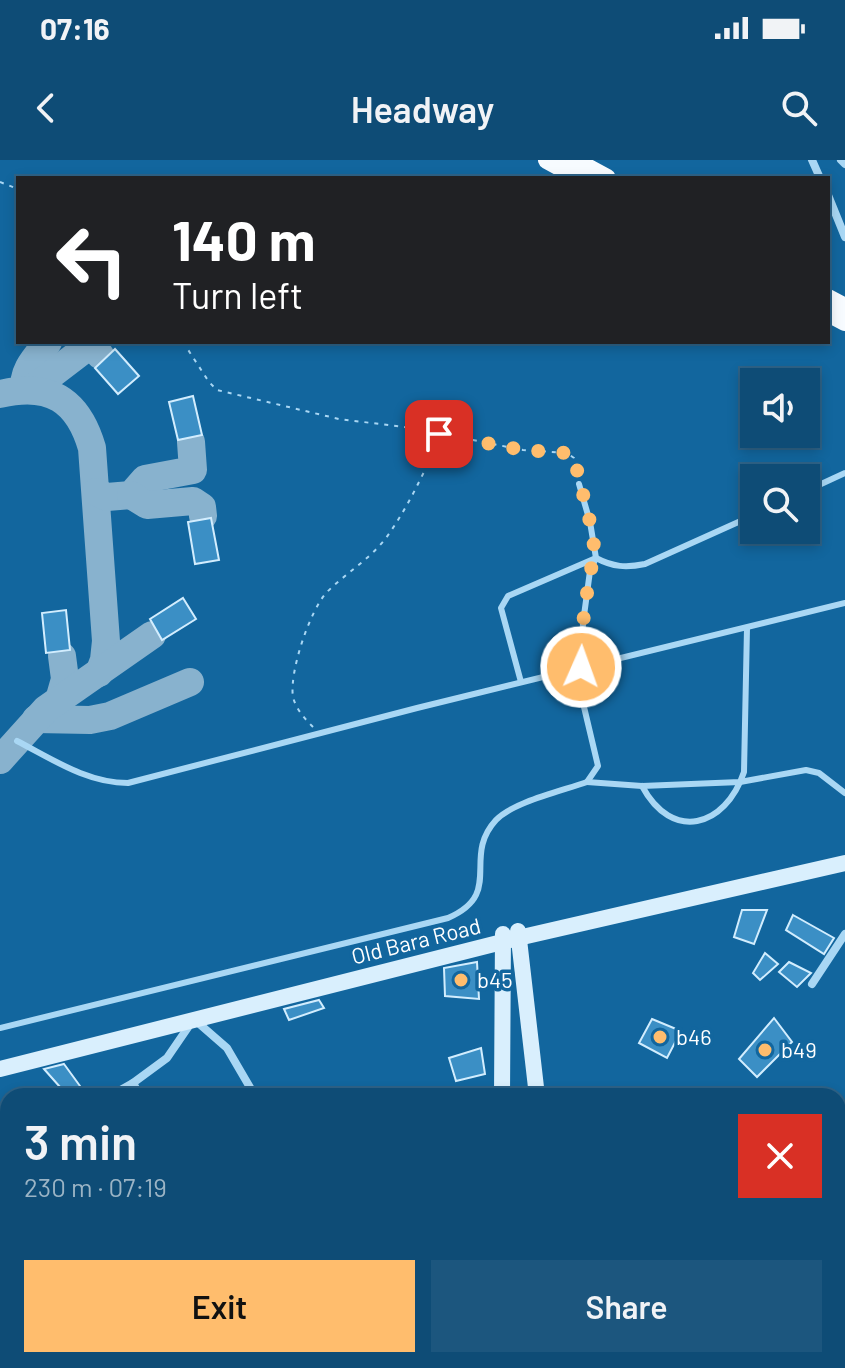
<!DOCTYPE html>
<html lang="en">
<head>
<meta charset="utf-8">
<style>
	body { margin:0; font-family:Barlow,sans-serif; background:#1c567e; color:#f1f3f6; height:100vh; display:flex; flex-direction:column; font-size:30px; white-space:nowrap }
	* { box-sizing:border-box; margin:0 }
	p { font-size:26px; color:#9bb4c5 }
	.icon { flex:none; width:44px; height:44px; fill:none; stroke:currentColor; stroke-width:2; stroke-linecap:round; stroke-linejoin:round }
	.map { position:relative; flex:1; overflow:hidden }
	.drawer { position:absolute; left:0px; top:928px; width:846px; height:280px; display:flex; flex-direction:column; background:#0e4c76; border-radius:24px 24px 0 0; box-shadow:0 4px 12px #0003,0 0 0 2px #2e6388 }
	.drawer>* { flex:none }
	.banner { position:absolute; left:16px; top:16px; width:814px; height:168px; border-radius:0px; box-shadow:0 4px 12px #0003,0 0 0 2px #2e6388; background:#202124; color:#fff; overflow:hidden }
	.tools { position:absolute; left:740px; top:208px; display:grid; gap:16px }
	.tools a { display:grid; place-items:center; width:80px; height:80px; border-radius:0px; background:#0e4c76; box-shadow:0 4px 12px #0003,0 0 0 2px #2e6388; font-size:40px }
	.pin { position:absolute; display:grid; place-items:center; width:68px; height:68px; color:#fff; margin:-34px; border-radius:16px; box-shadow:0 4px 12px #0006 }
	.me { position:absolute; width:88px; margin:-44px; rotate:2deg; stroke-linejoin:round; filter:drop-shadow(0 0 6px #0008) }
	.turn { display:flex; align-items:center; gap:28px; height:168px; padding:0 24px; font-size:36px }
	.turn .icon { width:104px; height:104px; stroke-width:2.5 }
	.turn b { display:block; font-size:56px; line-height:68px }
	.round { display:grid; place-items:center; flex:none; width:84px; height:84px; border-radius:0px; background:#1c567e }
	.headline { display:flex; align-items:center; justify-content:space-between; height:136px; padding:0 24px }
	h1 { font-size:48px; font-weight:600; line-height:60px }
	.cta { display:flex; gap:16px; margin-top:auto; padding:16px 24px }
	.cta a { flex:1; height:92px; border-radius:0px; background:#ffbd6d; color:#111; font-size:32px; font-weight:600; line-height:92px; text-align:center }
	.cta a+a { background:#1c567e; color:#f1f3f6 }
	.status { display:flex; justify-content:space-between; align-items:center; height:56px; padding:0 40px; background:#0e4c76; direction:ltr }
	.status svg { height:22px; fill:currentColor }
	header { display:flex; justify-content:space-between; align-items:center; height:104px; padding:0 24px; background:#0e4c76; font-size:36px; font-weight:600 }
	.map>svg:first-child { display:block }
	.green { fill:#2180bc }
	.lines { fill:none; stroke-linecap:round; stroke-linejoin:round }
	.canal { stroke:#457fa7; stroke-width:11 }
	.taxiway { stroke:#88b2ce; stroke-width:28 }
	.building { fill:#3b8fc5; stroke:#d2edfe; stroke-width:2 }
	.path { stroke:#a9d7f4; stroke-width:2; stroke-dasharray:4 6; stroke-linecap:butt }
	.lane { stroke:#a9d7f4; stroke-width:6 }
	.street { stroke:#a9d7f4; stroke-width:8 }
	.secondary { stroke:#d9effd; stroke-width:16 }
	.primary { stroke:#f7fbff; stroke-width:18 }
	.route { stroke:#ffbd6d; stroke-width:14; stroke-dasharray:0 25.2 }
	.poi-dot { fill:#ffbd6d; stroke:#12669e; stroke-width:3 }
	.labels { text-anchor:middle; stroke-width:7; stroke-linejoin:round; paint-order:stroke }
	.street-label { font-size:22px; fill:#fff; stroke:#12669e }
	.poi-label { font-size:22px; fill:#fff; stroke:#12669e; text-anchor:start }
</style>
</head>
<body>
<div class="status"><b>07:16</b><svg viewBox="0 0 49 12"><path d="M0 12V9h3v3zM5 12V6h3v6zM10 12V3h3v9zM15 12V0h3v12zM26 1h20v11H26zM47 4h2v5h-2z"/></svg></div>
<header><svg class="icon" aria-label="back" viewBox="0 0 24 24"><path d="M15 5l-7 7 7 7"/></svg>Headway<svg class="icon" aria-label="search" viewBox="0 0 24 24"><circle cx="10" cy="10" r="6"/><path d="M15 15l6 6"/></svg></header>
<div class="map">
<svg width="845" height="1208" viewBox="0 0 845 1208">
	<rect width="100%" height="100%" fill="#12669e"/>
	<polygon class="green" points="130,1200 332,1200 333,1208 131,1208"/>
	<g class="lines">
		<polyline class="canal" points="543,1200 544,1208"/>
		<g class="taxiway">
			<path d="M 25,230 C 21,211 37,196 48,182"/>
			<polyline points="31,230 86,188 96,190 100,195"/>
			<path d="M 0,234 C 50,222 78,240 92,288 L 106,481 L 104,500 L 99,513"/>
			<polyline points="96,332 107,337 131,335 145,319 193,310 191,282"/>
			<polyline points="131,335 147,345 193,341 202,347 203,356"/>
			<polyline points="59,540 65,519 62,496"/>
			<polyline points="36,559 90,560 110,556 190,522"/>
			<polyline points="0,600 46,549 152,475"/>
		</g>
	</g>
	<g class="building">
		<polygon points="115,189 139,216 118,234 95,208"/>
		<polygon points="193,236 202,275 178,280 169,242"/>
		<polygon points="211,358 219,400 195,404 188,362"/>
		<polygon points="183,438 196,459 162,480 150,459"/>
		<polygon points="66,450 70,490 46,493 42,453"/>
		<polygon points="742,750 767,750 754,784 734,777"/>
		<polygon points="793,755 834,778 824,794 786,770"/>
		<polygon points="765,793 778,804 760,820 753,813"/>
		<polygon points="477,802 479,839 445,836 444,808"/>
		<polygon points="789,802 811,813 797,827 779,812"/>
		<polygon points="319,840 324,848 289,860 284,849"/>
		<polygon points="774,858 792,882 757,917 739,899"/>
		<polygon points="652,859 681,871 667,898 639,883"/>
		<polygon points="481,888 485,914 456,921 449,898"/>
		<polygon points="64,904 80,926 68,936 44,909"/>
	</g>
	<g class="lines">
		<g class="path">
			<polyline points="0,22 18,29"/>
			<polyline points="183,182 209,222 217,230 339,259 412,268 523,290 567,293 574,298 578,316"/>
			<path d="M 313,567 C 304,558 296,549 293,537 C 289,512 310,450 327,432 C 346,413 369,400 386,378 C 404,353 418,325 431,297"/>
		</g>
		<g class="lane">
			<polyline points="579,324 590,362 596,398 590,411 583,463 581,507"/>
			<polyline points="806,331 845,313"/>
			<polyline points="582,477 614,499"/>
			<path d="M 521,522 L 501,448 L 508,436 L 596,398 C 613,407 626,408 645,404 L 754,355"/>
			<path d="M 17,581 C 52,599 87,623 128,623 L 417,548 L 845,443"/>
			<polyline points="587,622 642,626 740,622 806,610 819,613 845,633"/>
			<path d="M 642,626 C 672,682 725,668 744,612 L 747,468"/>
			<path d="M 0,868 L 448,758 C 505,733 461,698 496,660 C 513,642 562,631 587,622 L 598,606 L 575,509"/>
		</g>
		<g class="street">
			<polyline points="812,0 820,18"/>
			<polyline points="841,0 845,4"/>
			<polyline points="828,35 845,77"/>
			<polyline points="812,824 845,774"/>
			<polyline points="196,861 227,888 255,936"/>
			<polyline points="110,936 133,923"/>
			<polyline points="140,936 133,923 167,898 191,863"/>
			<polyline points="0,1005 8,1013"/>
			<polyline points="0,1121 8,1119"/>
			<polyline points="0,1182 8,1179"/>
			<polyline points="383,1208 383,1200"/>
			<polyline points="409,1208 409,1200"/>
		</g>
		<g class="secondary">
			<polyline points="518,771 537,936"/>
			<polyline points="0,909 518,778 845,703"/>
			<polyline points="502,936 503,774"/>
			<polyline points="523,1200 524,1208"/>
			<polyline points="561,1200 562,1208"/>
		</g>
		<g class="primary">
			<polyline points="547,0 580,18"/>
			<polyline points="574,0 607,18"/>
			<polyline points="828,138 845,147"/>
			<polyline points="828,153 845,162"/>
		</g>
	</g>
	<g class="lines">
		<polyline class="route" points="439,274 523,290 567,293 574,298 590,362 596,398 590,411 583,463 581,507"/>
	</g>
	<g class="poi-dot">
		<circle cx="461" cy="820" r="8"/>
		<circle cx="660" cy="877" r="8"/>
		<circle cx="765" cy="890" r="8"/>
	</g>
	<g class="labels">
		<g class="street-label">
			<text transform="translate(416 781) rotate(-14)" y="8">Old Bara Road</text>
		</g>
		<g class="poi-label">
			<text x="477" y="828">b45</text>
			<text x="676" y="885">b46</text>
			<text x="781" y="898">b49</text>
		</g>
	</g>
</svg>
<div class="tools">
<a><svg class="icon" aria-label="sound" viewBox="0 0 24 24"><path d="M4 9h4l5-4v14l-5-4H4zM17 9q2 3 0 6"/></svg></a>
<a><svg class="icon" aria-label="search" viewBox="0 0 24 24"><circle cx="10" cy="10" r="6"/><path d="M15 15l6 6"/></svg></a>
</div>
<div class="pin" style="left:439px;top:274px;background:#d93025"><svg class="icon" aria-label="arrive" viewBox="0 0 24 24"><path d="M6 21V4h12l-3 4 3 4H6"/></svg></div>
<svg class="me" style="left:581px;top:507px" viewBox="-20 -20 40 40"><circle r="17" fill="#ffbd6d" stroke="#fff" stroke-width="3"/><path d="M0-11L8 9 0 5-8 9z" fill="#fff"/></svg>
<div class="banner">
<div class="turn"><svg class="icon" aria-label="left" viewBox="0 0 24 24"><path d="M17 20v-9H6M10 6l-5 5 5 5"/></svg><div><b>140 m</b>Turn left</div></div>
</div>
<section class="drawer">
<div class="headline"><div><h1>3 min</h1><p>230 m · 07:19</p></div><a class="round" style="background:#d93025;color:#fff"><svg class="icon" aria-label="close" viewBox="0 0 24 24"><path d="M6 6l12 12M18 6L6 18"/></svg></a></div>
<div class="cta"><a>Exit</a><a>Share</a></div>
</section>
</div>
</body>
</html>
